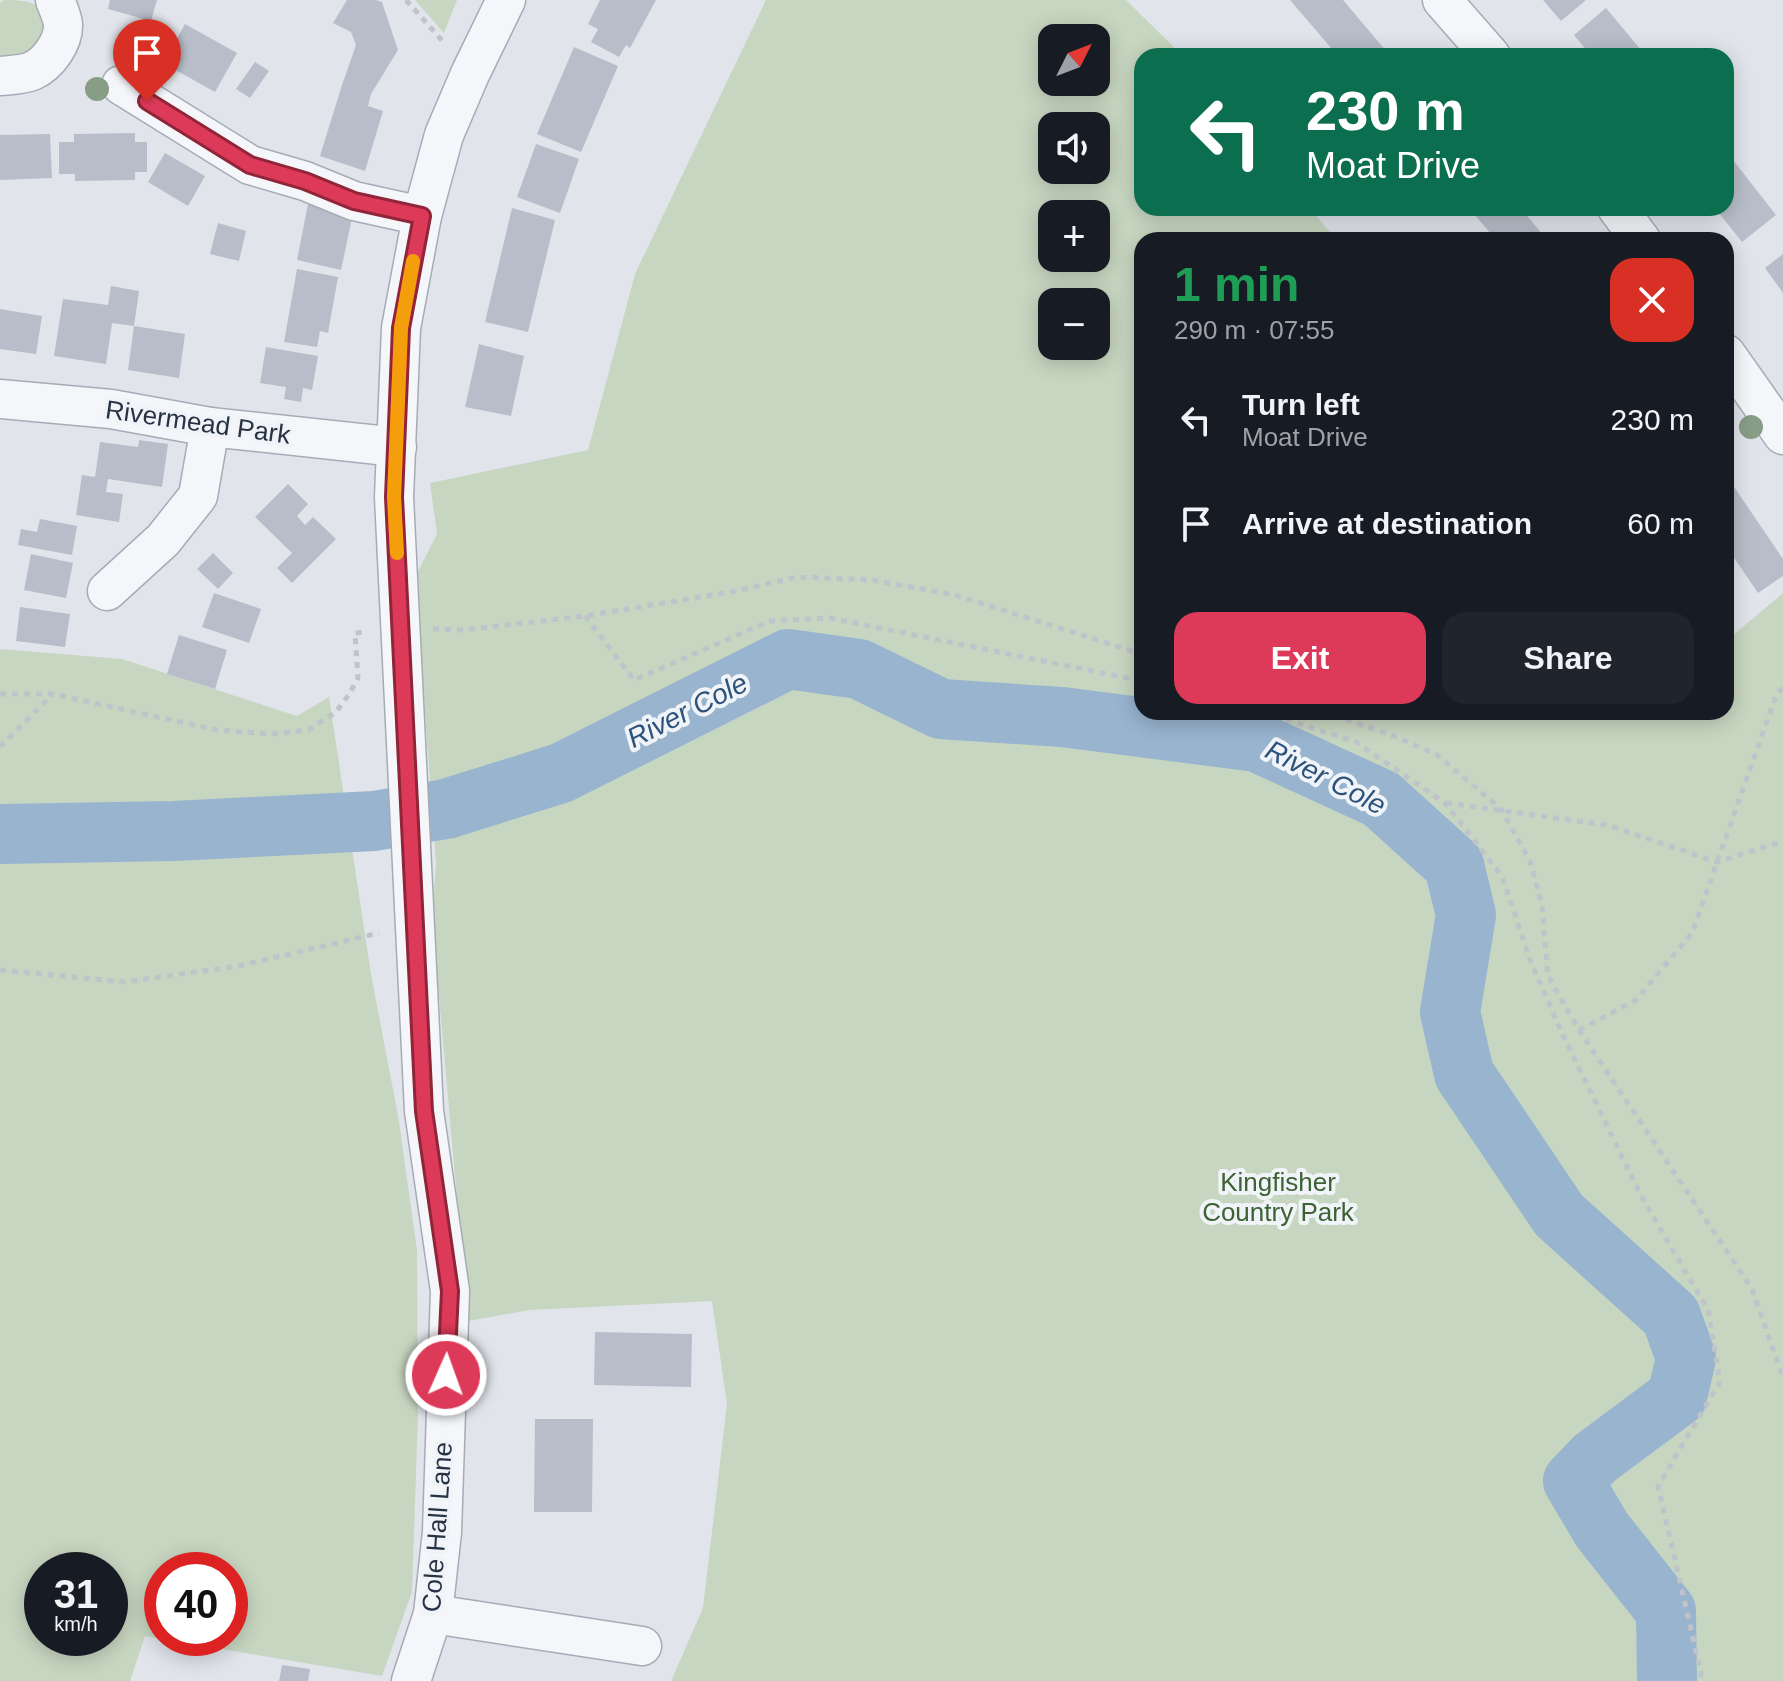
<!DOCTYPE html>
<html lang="en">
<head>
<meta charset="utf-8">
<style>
	body { margin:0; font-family:Arial,sans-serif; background:#20242c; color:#f1f3f6; height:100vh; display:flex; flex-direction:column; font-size:30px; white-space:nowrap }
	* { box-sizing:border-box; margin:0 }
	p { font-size:26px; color:#9ea1a6 }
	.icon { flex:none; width:44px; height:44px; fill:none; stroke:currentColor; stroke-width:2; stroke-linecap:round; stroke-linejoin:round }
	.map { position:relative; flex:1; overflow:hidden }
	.drawer { position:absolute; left:1134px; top:232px; width:600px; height:488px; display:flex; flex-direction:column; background:#171b24; border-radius:24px; box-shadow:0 4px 20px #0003 }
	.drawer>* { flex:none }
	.guide { position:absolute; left:1134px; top:48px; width:600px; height:168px; border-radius:24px; box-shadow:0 4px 20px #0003; background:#0b6e4f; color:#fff; overflow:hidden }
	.needle { width:52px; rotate:48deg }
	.controls { position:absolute; left:1038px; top:24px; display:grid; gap:16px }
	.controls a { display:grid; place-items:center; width:72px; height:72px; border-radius:16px; background:#171b24; box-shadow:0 4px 20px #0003; font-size:40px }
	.speed { position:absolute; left:24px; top:1552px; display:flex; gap:16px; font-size:40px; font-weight:700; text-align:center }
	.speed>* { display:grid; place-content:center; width:104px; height:104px; border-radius:50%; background:#171b24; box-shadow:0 4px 20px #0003; line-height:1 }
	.speed small { font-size:20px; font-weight:400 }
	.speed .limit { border:12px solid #d22; background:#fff; color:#111 }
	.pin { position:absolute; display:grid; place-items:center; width:68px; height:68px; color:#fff; margin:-82px -34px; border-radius:50% 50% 50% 0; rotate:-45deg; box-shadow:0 0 8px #0007 }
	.pin .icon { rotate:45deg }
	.me { position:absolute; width:88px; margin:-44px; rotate:2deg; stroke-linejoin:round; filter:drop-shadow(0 0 6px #0008) }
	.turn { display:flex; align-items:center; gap:28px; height:168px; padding:0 40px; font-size:36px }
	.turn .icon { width:104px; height:104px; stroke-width:2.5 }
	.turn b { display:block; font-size:56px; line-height:68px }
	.round { display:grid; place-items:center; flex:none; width:84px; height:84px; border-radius:24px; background:#20242c }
	.summary { display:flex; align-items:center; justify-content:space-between; height:136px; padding:0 40px }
	h1 { font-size:48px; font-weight:800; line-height:60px; color:#1e9e55 }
	.action { display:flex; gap:16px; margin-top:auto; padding:16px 40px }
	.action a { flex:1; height:92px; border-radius:24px; background:#dd3958; color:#fff; font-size:32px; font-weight:800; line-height:92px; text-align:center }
	.action a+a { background:#20242c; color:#f1f3f6 }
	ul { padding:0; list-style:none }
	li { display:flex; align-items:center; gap:24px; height:104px; padding:0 40px }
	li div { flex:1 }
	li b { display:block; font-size:30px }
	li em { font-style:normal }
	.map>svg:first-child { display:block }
	.green { fill:#c7d6c1; fill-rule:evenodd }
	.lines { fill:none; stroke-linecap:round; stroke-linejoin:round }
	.river { stroke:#98b4cf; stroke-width:60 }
	.building { fill:#b7bec9 }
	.minor-casing { stroke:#a5acb6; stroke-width:41 }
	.path { stroke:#bfc3ca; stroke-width:5; stroke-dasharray:6 6; stroke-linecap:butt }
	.minor { stroke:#f4f6f9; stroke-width:38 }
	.tree { fill:#879d86 }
	.route-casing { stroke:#902539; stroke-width:20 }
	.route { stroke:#dd3958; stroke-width:14 }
	.slow { stroke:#f59e0b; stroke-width:14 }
	.labels { text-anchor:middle; stroke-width:8; stroke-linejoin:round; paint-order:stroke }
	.street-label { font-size:26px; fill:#273344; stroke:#f0f4f8 }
	.park-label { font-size:26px; fill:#3d6233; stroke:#f0f4f8 }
	.water-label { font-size:28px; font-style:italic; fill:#2d537d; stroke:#f0f4f8 }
</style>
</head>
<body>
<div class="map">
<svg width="1783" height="1681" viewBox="0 0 1783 1681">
	<rect width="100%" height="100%" fill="#e1e5eb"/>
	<g class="green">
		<path d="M 4,0 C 37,0 48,5 44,40 L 11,64 L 0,57 L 0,3 Z"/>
		<polygon points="415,0 457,0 444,33"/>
		<path d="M 766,0 L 1126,0 L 1183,56 L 1142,56 L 1142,208 L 1310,208 L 1336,240 L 1142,240 L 1142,712 L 1726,712 L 1726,641 L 1783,593 L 1783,1681 L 671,1681 L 703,1608 L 727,1404 L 712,1301 L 530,1310 L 468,1321 L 432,918 L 436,863 L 415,577 L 437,534 L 430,483 L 588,450 L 635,274 ZM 1052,38 L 1096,38 L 1096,82 L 1052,82 ZM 1052,126 L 1096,126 L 1096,170 L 1052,170 ZM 1052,214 L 1096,214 L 1096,258 L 1052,258 ZM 1052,302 L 1096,302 L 1096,346 L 1052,346 Z"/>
		<path d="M 0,649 L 122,659 L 297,716 L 329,697 L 371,974 L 399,1121 L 417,1251 L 418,1414 L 412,1592 L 382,1676 L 145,1636 L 130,1681 L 0,1681 ZM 42,1570 L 110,1570 L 110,1638 L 42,1638 ZM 162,1570 L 230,1570 L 230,1638 L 162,1638 Z"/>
	</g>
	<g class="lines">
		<polyline class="river" points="0,834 174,831 374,821 446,809 561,773 788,659 859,669 941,709 1062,717 1257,742 1381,799 1454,865 1466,915 1450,1012 1464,1074 1559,1215 1671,1316 1686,1358 1677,1397 1595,1458 1573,1481 1602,1530 1666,1611 1667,1681"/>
	</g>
	<g class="building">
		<polygon points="110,0 157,0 151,21 108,9"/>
		<polygon points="347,0 376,0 382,2 398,50 371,94 368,106 383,111 365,171 320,156 342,85 356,45 351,32 333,23"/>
		<polygon points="600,0 656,0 630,48 626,45 619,57 591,42 598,29 588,24"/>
		<polygon points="1290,0 1343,0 1387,52 1382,56 1338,56"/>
		<polygon points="1543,0 1586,0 1561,21"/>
		<polygon points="1606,8 1646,56 1591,56 1574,35"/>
		<polygon points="185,24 237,53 215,92 163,63"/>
		<polygon points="574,47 618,66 581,152 537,134"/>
		<polygon points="255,62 269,71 250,98 236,89"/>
		<polygon points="135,133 135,142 147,142 147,172 135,172 135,180 75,181 75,174 59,174 59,142 74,142 74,134"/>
		<polygon points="50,134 52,178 0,180 0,135"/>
		<polygon points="536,144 579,159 560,213 517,197"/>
		<polygon points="1726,151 1776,215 1742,242 1715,208 1726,208"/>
		<polygon points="165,153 205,176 188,206 148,182"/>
		<polygon points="308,204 353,213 341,270 297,260"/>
		<polygon points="512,208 555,220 528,332 485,322"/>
		<polygon points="1469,208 1521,208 1547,240 1496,240"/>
		<polygon points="218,223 246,231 239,261 210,254"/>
		<polygon points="1783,254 1783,293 1765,268"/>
		<polygon points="297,269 338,277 328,333 320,331 317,347 284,342"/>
		<polygon points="111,286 139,291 134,326 112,323 106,364 54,356 63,299 108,305"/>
		<polygon points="0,309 42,316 36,354 0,349"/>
		<polygon points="134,326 185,334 179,378 128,370"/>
		<polygon points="479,344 524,356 511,416 465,407"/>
		<polygon points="266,347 318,356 312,390 303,388 301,402 284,399 286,387 260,383"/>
		<polygon points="139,440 168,444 162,487 108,479 106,492 123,494 119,522 76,515 82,475 95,477 100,442 138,447"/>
		<polygon points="1726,475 1783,559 1783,576 1758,593 1726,546"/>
		<polygon points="288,484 308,504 297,516 305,525 313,517 336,539 292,583 277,568 292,553 255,517"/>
		<polygon points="40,519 77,526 72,555 18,545 21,529 37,532"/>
		<polygon points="213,553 233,573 218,589 197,569"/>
		<polygon points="31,554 73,563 66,598 24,590"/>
		<polygon points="214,593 261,609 249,643 202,627"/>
		<polygon points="20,607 70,614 65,647 16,641"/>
		<polygon points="179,635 227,650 215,689 167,674"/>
		<polygon points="595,1332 692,1334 691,1387 594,1385"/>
		<polygon points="535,1419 593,1419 592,1512 534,1512"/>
		<polygon points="282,1665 310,1669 308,1681 279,1681"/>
	</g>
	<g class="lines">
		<defs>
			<g id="minor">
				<polyline points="1442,0 1491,56"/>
				<path d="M 0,76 C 10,75 22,75 32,71 C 48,64 64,42 63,24 C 62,16 58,8 55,0"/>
				<polyline points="121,85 250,165 305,181 354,201 422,216"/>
				<polyline points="1617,208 1641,240"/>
				<polyline points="1726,354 1783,435"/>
				<polyline points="0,399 111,409 210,427 397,447"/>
				<polyline points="107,591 163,540 198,496 210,427"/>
				<polyline points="433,1614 642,1646"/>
				<polyline points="411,1681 433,1614 442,1532 450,1291 424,1111 394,497 401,328 422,216 444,135 470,74 506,0"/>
			</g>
		</defs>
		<use href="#minor" class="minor-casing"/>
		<g class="path">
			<polyline points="406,0 445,44"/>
			<polyline points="585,616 634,680 770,621 830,618 1142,681"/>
			<polyline points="433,629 463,630 585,616 731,592 797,577 872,580 955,595 1142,654"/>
			<polyline points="0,694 53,694 217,730 272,734 308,730 336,712 350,693 358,678 355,633 367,632"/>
			<polyline points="1263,712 1356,742 1445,803 1502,876 1530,960 1562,1033 1640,1194 1708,1310 1720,1382 1658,1486 1701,1673 1700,1681"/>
			<polyline points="1323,712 1389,734 1436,754 1501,809 1530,861 1542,905 1548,976 1579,1030 1752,1289 1783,1378"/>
			<polyline points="0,747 53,694"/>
			<polyline points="1446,803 1607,825 1717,862 1783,841"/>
			<polyline points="0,970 124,982 239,966 379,933"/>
			<polyline points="1579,1030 1636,1000 1692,933 1777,693 1783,688"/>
		</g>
		<use href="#minor" class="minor"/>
	</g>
	<g class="tree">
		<circle cx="97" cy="89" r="12"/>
		<circle cx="1751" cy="427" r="12"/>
	</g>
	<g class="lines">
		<defs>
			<polyline id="route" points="147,101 250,165 305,181 354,201 422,216 401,328 394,497 424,1111 450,1291 446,1375"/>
		</defs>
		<use href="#route" class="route-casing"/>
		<use href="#route" class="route"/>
		<polyline class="slow" points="397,553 394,497 401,328 413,261"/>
	</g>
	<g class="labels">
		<g class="street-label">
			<text transform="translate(198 422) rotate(8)" y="9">Rivermead Park</text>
			<text transform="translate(437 1527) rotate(-86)" y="9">Cole Hall Lane</text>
		</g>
		<g class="park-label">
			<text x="1278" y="1191">Kingfisher<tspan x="1278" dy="30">Country Park</tspan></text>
		</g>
		<g class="water-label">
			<text transform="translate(687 710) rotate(-27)" y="10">River Cole</text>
			<text transform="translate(1326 777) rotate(27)" y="10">River Cole</text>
		</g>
	</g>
</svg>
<div class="controls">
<a><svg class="needle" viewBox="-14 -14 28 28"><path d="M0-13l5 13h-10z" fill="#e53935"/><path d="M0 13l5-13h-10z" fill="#9ea1a6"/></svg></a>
<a><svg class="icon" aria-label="sound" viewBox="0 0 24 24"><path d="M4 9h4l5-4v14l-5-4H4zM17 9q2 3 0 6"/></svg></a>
<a>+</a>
<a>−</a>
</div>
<div class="speed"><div>31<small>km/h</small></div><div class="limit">40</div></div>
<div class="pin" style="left:147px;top:101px;background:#d93025"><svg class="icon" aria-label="arrive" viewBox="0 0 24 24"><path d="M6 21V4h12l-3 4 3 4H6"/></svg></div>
<svg class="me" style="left:446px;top:1375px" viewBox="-20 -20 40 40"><circle r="17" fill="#dd3958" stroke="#fff" stroke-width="3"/><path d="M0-11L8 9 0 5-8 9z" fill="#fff"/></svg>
<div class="guide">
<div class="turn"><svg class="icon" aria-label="left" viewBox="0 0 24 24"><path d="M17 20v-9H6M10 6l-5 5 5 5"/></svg><div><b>230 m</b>Moat Drive</div></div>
</div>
<section class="drawer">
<div class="summary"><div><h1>1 min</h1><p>290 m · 07:55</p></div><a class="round" style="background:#d93025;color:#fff"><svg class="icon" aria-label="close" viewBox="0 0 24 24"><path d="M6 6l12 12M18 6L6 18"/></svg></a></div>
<ul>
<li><svg class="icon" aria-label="left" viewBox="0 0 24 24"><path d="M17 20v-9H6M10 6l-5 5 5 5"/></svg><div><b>Turn left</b><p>Moat Drive</p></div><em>230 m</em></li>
<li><svg class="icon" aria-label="arrive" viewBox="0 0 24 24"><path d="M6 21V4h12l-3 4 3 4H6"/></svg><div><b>Arrive at destination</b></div><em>60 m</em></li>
</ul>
<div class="action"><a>Exit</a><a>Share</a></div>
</section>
</div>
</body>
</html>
